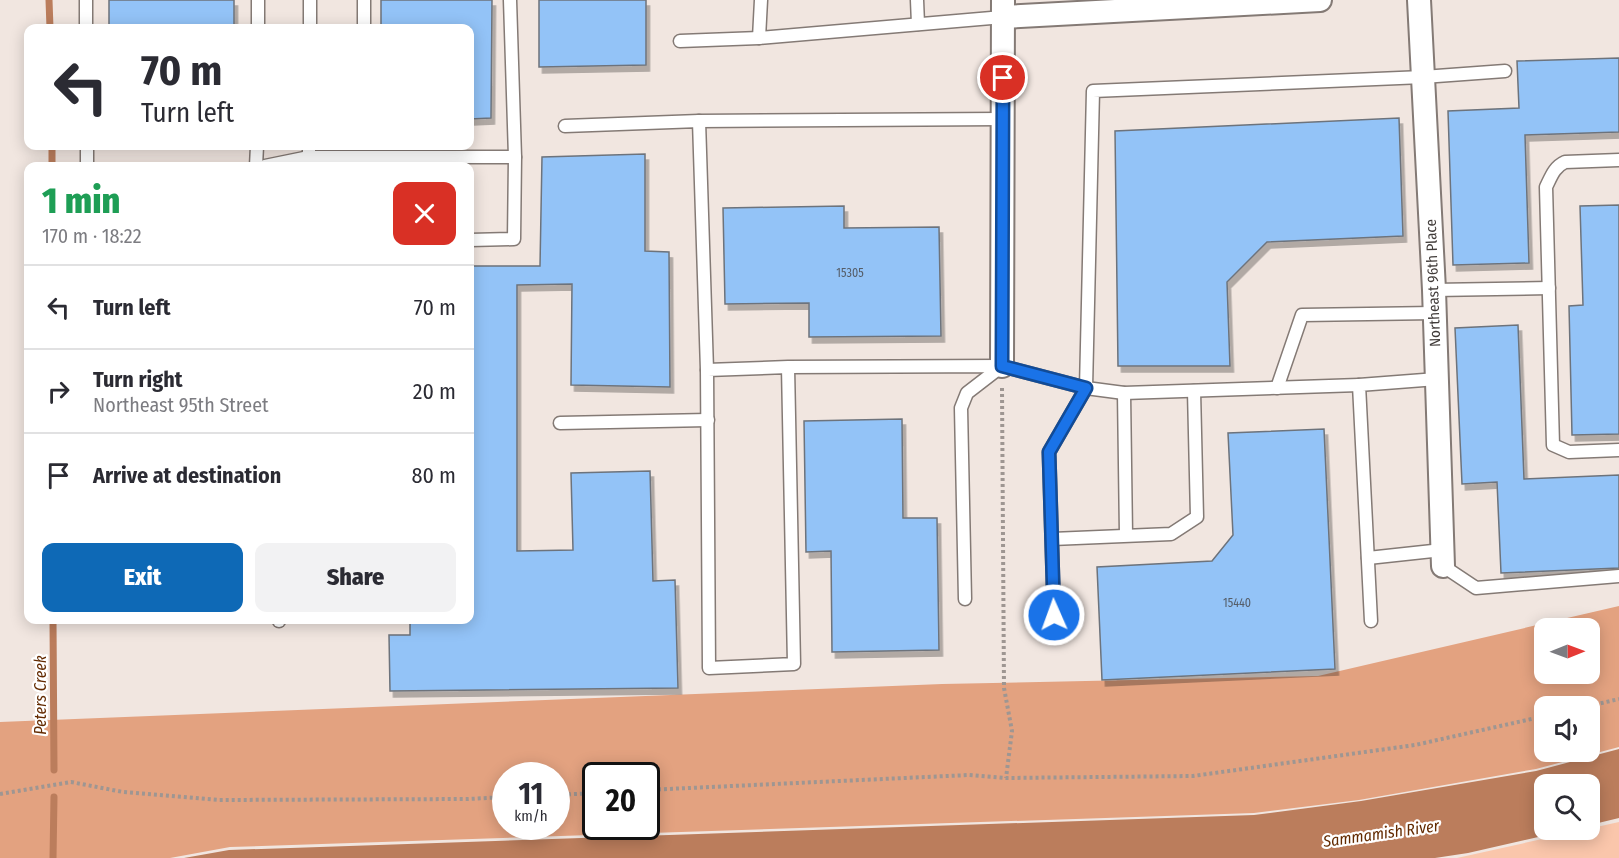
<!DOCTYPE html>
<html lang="en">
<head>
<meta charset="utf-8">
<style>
	body { margin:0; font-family:"Fira Sans Condensed",sans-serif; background:#f2f2f3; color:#2b2b33; height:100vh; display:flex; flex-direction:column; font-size:22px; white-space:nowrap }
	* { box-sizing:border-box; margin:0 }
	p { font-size:20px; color:#7c7c81 }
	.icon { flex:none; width:33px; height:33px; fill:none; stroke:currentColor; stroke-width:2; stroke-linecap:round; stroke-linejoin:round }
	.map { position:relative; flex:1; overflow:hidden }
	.side { position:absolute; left:24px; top:162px; width:450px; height:462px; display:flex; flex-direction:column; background:#fff; border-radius:12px; box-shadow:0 3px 15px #0003 }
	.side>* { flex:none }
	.top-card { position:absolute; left:24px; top:24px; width:450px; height:126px; border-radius:12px; box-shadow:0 3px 15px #0003; background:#fff; color:#2b2b33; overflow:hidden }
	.needle { width:39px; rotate:89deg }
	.tools { position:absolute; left:1534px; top:618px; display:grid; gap:12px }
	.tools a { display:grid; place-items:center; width:66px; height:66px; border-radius:12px; background:#fff; box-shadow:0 3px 15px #0003; font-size:30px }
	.speed { position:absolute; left:492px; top:762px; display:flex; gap:12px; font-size:30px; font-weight:700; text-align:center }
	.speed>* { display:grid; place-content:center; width:78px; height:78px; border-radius:50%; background:#fff; box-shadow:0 3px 15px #0003; line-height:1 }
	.speed small { font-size:15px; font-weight:400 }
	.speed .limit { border:3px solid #111; border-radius:9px; background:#fff; color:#111 }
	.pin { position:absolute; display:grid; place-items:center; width:51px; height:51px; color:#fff; margin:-26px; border:3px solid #fff; border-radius:50%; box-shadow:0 2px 6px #0007 }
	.me { position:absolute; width:66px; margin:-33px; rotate:358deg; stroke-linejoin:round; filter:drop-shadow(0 0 4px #0008) }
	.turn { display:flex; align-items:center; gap:21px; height:126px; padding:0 18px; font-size:27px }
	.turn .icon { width:78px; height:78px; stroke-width:2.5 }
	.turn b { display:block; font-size:42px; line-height:51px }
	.round { display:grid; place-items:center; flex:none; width:63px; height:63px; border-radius:12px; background:#f2f2f3 }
	.overview { display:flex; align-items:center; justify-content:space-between; height:102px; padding:0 18px }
	h1 { font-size:36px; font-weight:800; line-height:45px; color:#1e9e55 }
	.action { display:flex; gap:12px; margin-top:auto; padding:12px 18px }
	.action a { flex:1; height:69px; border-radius:12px; background:#0e69b6; color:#fff; font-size:24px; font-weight:800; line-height:69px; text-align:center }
	.action a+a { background:#f2f2f3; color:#2b2b33 }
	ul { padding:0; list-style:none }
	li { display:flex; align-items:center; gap:18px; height:84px; padding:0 18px; border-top:2px solid #e1e1e2 }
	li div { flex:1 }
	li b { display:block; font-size:22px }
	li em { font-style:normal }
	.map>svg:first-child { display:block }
	.green { fill:#fac6ab }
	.forest { fill:#e3a280; fill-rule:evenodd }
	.water { fill:#bb7d5c }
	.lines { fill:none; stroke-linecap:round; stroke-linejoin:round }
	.stream { stroke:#bb7d5c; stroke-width:7 }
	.building { fill:#93c3f7; stroke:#6d737b; stroke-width:1.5; filter:url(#shadow) }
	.lane-casing { stroke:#847a75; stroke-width:15 }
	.street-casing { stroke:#847a75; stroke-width:26 }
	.path { stroke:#9e9692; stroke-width:4; stroke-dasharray:3 3; stroke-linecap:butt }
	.lane { stroke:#fff; stroke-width:12 }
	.street { stroke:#fff; stroke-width:22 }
	.route-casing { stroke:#114b97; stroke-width:15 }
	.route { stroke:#1a73e8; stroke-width:10 }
	.labels { text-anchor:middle; stroke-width:4.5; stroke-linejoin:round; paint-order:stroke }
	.number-label { font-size:12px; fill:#555d68 }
	.street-label { font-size:15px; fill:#403b39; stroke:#fff }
	.water-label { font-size:16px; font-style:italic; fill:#632a00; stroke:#fff }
</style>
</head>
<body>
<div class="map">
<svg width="1619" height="858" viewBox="0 0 1619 858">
	<defs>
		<filter id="shadow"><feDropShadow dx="3.5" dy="6" stdDeviation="0" flood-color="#0004"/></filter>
	</defs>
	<rect width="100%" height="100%" fill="#f1e6e0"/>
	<polygon class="green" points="1619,822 1619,858 1457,858"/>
	<path class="forest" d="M 1619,606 L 1619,747 L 1536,769 L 1359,800 L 1254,813 L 230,847 L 170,858 L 0,858 L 0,722 L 942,684 L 1318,676 ZM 1545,628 L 1590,628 L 1590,674 L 1545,674 ZM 1545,706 L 1590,706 L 1590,752 L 1545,752 ZM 506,776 L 556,776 L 556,826 L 506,826 ZM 596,776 L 646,776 L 646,826 L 596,826 Z"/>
	<polygon class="water" points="1619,749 1619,818 1590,825 1590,784 1545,784 1545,830 1569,830 1468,853 1435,858 184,858 229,850 1254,815 1361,801 1536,771"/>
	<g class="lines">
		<g class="stream">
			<polyline points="49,0 50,28"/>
			<polyline points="52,146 52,166"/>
			<polyline points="53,620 54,770"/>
			<polyline points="53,858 54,797"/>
		</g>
	</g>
	<g class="building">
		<rect x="109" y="0" width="125" height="28"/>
		<polygon points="381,0 492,0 491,118 470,119 470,28 381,28"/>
		<polygon points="539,0 646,0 646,65 539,67"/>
		<polygon points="1619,58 1619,132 1525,135 1529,263 1453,265 1448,111 1519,108 1517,61"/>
		<polygon points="1399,118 1403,236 1267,242 1227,282 1230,366 1118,366 1115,131"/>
		<polygon points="645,154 645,251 669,252 670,387 571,385 572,284 517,285 517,551 573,550 571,473 650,471 653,581 675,580 678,688 390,691 389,635 410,635 410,620 470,620 470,266 540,266 542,157"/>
		<polygon points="1619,205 1619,434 1572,435 1569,306 1583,305 1580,206"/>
		<polygon points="844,206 844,228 939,227 941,336 809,337 809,303 725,304 723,208"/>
		<polygon points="1518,325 1524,479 1619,475 1619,568 1501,573 1497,482 1462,484 1455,328"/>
		<polygon points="902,419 903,518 937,518 939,650 832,652 831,551 806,552 804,421"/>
		<polygon points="1324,429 1335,669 1102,680 1097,567 1212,561 1233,535 1228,433"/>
	</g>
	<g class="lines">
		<defs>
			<g id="lane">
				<polyline points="86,0 86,28"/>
				<polyline points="364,0 364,28"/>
				<polyline points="510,0 515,157"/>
				<polyline points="761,0 759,38 1003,17"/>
				<polyline points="917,0 918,24"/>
				<polyline points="258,28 258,0"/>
				<polyline points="310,28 310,0"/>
				<polyline points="680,41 759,38"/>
				<polyline points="699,121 1002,119"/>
				<polyline points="565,126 699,121 707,370"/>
				<polyline points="87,146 87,166"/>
				<path d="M 1619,160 L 1565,162 C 1554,167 1551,177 1546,187 L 1553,445 L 1569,452 L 1619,450"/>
				<polyline points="256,166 257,146"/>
				<polyline points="265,166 309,157 515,157 514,239 470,240"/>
				<polyline points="309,166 309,146"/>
				<polyline points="1434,290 1549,288"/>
				<polyline points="788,367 794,664 709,668 707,370 788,367 1002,366 1086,388 1093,91 1423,77 1505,71"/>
				<polyline points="1277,388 1302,315 1434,313"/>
				<polyline points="1124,393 1126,535"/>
				<polyline points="560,423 708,420"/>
				<polyline points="1052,539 1171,534 1197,517 1194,391"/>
				<polyline points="1368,558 1442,550"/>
				<polyline points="1443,566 1476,588 1619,576"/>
				<polyline points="965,599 961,408 967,393 1002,366"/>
				<polyline points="1054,615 1049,452 1086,388 1124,393 1359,385"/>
				<polyline points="279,621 279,620"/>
				<polyline points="1371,621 1359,385 1437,379"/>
			</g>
			<g id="street">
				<polyline points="1419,0 1434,290 1443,566"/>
				<polyline points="1003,17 1320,0"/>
				<polyline points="1002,366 1003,0"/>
			</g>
		</defs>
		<use href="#lane" class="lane-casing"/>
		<use href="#street" class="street-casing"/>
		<g class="path">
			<polyline points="1002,388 1004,688 1012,731 1006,778"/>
			<polyline points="1589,706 1619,699"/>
			<polyline points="646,790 969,775 1006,778 1193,776 1415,745 1545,716"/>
			<polyline points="0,794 71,782 123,792 219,800 468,799 506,797"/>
			<polyline points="556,795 596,793"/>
		</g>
		<use href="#lane" class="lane"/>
		<use href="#street" class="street"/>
	</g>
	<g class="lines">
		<defs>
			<polyline id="route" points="1003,78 1002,366 1086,388 1049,452 1054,615"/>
		</defs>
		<use href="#route" class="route-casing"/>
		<use href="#route" class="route"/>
	</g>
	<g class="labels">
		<g class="number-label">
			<text x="850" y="277">15305</text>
			<text x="1237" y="607">15440</text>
		</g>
		<g class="street-label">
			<text transform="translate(1433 283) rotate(-92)" y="5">Northeast 96th Place</text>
		</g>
		<g class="water-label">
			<text transform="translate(40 695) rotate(-90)" y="6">Peters Creek</text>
			<text transform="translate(1381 833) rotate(-8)" y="6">Sammamish River</text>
		</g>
	</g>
</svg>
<div class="tools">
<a><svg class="needle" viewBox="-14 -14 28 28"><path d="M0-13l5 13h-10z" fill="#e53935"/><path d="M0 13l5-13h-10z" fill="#7c7c81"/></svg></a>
<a><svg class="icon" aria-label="sound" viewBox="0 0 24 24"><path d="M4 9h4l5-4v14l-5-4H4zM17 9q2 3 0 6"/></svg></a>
<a><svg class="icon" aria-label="search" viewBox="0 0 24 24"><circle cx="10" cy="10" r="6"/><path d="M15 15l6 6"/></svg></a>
</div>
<div class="speed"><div>11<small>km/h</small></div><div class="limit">20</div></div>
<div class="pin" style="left:1003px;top:78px;background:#d93025"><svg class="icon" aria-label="arrive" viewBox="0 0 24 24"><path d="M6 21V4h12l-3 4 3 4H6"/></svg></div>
<svg class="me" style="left:1054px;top:615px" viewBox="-20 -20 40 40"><circle r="17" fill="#1a73e8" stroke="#fff" stroke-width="3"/><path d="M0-11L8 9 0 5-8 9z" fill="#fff"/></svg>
<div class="top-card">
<div class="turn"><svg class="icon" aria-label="left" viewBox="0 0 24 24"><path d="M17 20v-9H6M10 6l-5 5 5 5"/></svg><div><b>70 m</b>Turn left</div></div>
</div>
<section class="side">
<div class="overview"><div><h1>1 min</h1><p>170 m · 18:22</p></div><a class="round" style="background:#d93025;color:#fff"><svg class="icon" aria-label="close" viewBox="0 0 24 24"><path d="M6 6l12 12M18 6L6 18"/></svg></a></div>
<ul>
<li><svg class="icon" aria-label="left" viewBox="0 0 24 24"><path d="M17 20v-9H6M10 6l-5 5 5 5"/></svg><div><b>Turn left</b></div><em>70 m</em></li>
<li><svg class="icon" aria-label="right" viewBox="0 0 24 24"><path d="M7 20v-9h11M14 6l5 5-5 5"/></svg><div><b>Turn right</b><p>Northeast 95th Street</p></div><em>20 m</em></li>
<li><svg class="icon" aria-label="arrive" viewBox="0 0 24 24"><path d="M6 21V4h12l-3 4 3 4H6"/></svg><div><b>Arrive at destination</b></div><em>80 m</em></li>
</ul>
<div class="action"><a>Exit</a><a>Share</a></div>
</section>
</div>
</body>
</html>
